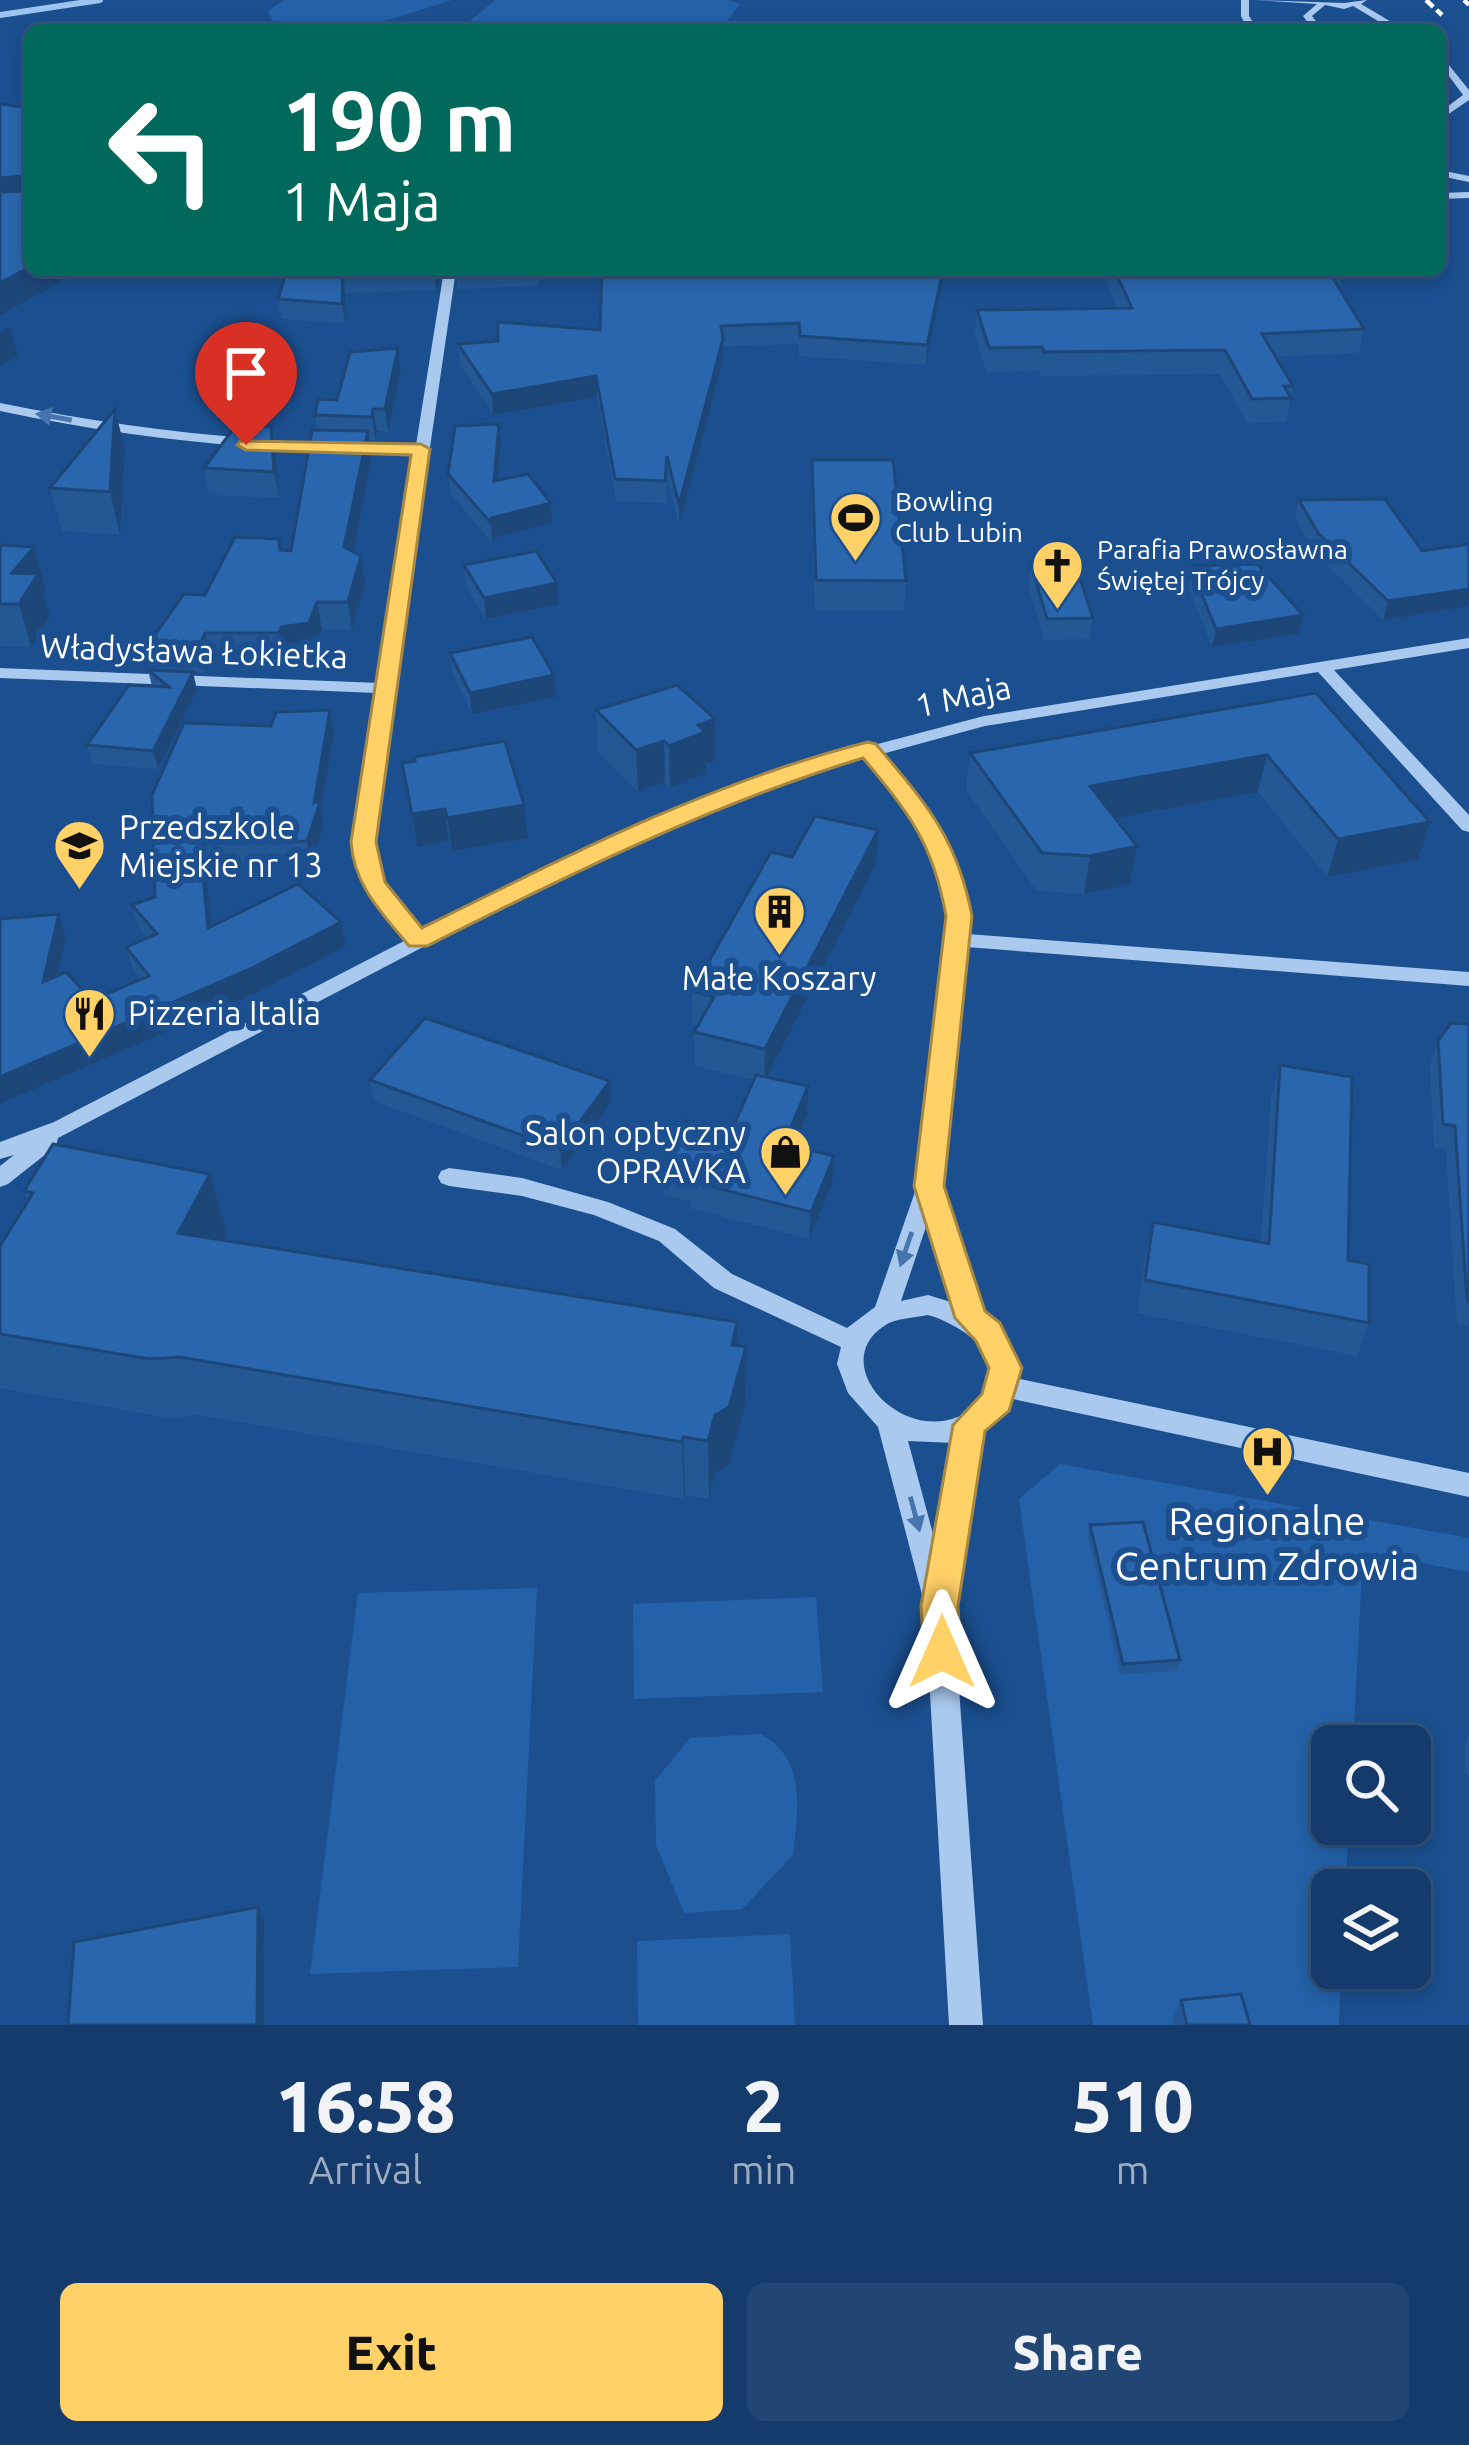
<!DOCTYPE html>
<html lang="en">
<head>
<meta charset="utf-8">
<style>
	body { margin:0; font-family:Ubuntu,sans-serif; background:#214673; color:#f1f3f6; height:100vh; display:flex; flex-direction:column; font-size:45px; white-space:nowrap }
	* { box-sizing:border-box; margin:0 }
	p { font-size:39px; color:#9dadc1 }
	.icon { flex:none; width:66px; height:66px; fill:none; stroke:currentColor; stroke-width:2; stroke-linecap:round; stroke-linejoin:round }
	.map { position:relative; height:2025px; overflow:hidden }
	.sheet { display:flex; flex-direction:column; background:#143b6b; flex:1 }
	.sheet>* { flex:none }
	.top-card { position:absolute; left:24px; top:24px; width:1422px; height:252px; border-radius:18px; box-shadow:0 6px 18px #0003,0 0 0 3px #33557e; background:#00695c; color:#fff; overflow:hidden }
	.tools { position:absolute; left:1311px; top:1725px; display:grid; gap:24px }
	.tools a { display:grid; place-items:center; width:120px; height:120px; border-radius:18px; background:#143b6b; box-shadow:0 6px 18px #0003,0 0 0 3px #33557e; font-size:60px }
	.pin { position:absolute; display:grid; place-items:center; width:102px; height:102px; color:#fff; margin:-123px -51px; border-radius:50% 50% 50% 0; rotate:-45deg; box-shadow:0 0 12px #0007 }
	.pin .icon { rotate:45deg }
	.me { position:absolute; width:132px; margin:-66px; rotate:0deg; stroke-linejoin:round; filter:drop-shadow(0 0 9px #0008) }
	.turn { display:flex; align-items:center; gap:42px; height:252px; padding:0 60px; font-size:54px }
	.turn .icon { width:156px; height:156px; stroke-width:2.5 }
	.turn b { display:block; font-size:84px; line-height:102px }
	.eta { display:flex; justify-content:space-evenly; align-items:center; height:204px; text-align:center }
	.eta b { font-size:72px; font-weight:800; line-height:84px }
	.primary-button { display:flex; gap:24px; margin-top:auto; padding:24px 60px }
	.primary-button a { flex:1; height:138px; border-radius:18px; background:#ffd166; color:#111; font-size:48px; font-weight:800; line-height:138px; text-align:center }
	.primary-button a+a { background:#214673; color:#f1f3f6 }
	.map>svg:first-child { display:block }
	.green { fill:#2461a8 }
	.lines { fill:none; stroke-linecap:round; stroke-linejoin:round }
	.stream { stroke:#9cc4f0; stroke-width:6 }
	.minor { fill:#a9c9ee; fill-rule:evenodd }
	.rail { stroke:#fff; stroke-width:4.5; stroke-dasharray:10 4.5; stroke-linecap:butt }
	.wall { fill:#245895 }
	.shaded-wall { fill:#1d4779 }
	.building { fill:#2a66ad; stroke:#1d4779; stroke-width:3 }
	.oneway { fill:#4674ac }
	.route { fill:#ffd166; stroke:#a68842; stroke-width:3 }
	.labels { text-anchor:middle; stroke-width:12; stroke-linejoin:round; paint-order:stroke }
	.far-poi-label { font-size:27px; fill:#fff; stroke:#1b4f8f; text-anchor:start }
	.street-label { font-size:33px; fill:#fff; stroke:#1b4f8f }
	.poi-label { font-size:33px; fill:#fff; stroke:#1b4f8f; text-anchor:start }
	.near-poi-label { font-size:39px; fill:#fff; stroke:#1b4f8f }
</style>
</head>
<body>
<div class="map">
<svg width="1469" height="2025" viewBox="0 0 1469 2025">
	<rect width="100%" height="100%" fill="#1b4f8f"/>
	<g class="green">
		<path d="M 284,0 L 452,0 C 396,17 330,45 272,20 L 268,11 Z"/>
		<polygon points="495,0 728,0 740,4 720,30 459,30"/>
		<polygon points="1060,1464 1469,1538 1469,1572 1363,1552 1353,1746 1332,1746 1332,1824 1349,1824 1345,1890 1332,1890 1332,1968 1341,1968 1339,2025 1093,2025 1019,1499"/>
		<polygon points="537,1588 518,1967 310,1974 358,1593"/>
		<polygon points="816,1597 823,1692 634,1699 633,1604"/>
		<path d="M 760,1734 C 807,1757 798,1811 793,1855 L 742,1909 L 684,1913 L 656,1845 L 655,1781 L 690,1738 Z"/>
		<polygon points="790,1934 795,2025 638,2025 637,1941"/>
	</g>
	<g class="lines">
		<polyline class="stream" points="0,15 100,0"/>
		<g class="minor">
			<polygon points="1241,0 1249,0 1249,16 1258,30 1248,30 1241,16"/>
			<polygon points="1253,0 1344,3 1367,0 1361,4 1405,30 1393,30 1353,6 1344,9 1325,5 1312,16 1323,30 1313,30 1303,16 1317,4"/>
			<polygon points="1440,54 1469,90 1469,100 1440,120 1440,112 1463,95 1440,64"/>
			<polygon points="1440,170 1469,176 1469,182 1440,176"/>
			<polygon points="1469,192 1469,198 1440,199 1440,193"/>
			<path d="M 444,270 L 456,270 L 372,843 L 384,884 L 422,932 L 562,859 L 770,773 L 859,749 L 862,745 L 874,745 L 984,716 L 1469,638 L 1469,648 L 1334,670 L 1469,815 L 1469,832 L 1462,830 L 1318,672 L 985,726 L 882,754 C 923,803 974,866 967,934 L 1469,972 L 1469,986 L 966,947 L 941,1186 L 983,1318 L 1005,1337 L 1017,1360 L 1020,1379 L 1469,1473 L 1469,1497 L 1013,1399 L 996,1421 L 982,1428 L 953,1604 L 983,2025 L 949,2025 L 925,1606 L 878,1427 L 848,1393 L 837,1364 L 841,1347 L 714,1288 L 659,1241 L 594,1215 L 522,1196 L 449,1186 L 441,1183 L 438,1177 L 441,1171 L 449,1168 L 522,1178 L 608,1202 L 675,1229 L 732,1274 L 847,1328 L 875,1307 L 917,1186 L 949,917 L 928,846 L 906,809 L 866,758 L 782,781 L 576,867 L 58,1138 L 56,1146 L 8,1184 L 0,1187 L 0,1166 L 14,1155 L 0,1159 L 0,1142 L 54,1122 L 406,940 C 381,910 358,883 354,843 L 377,693 L 0,678 L 0,668 L 379,683 L 415,453 C 275,453 137,440 0,411 L 0,403 C 138,431 276,445 416,445 ZM 928,1221 L 954,1303 L 928,1295 L 901,1301 ZM 928,1315 C 964,1325 1022,1366 979,1404 C 915,1460 822,1367 884,1326 C 895,1318 914,1318 928,1315 ZM 908,1441 L 954,1443 L 936,1545 Z"/>
		</g>
		<g class="rail">
			<polyline points="1426,0 1442,15"/>
			<polyline points="1464,0 1469,5"/>
		</g>
	</g>
	<g class="wall">
		<polygon points="0,104 30,108 30,270 233,270 231,276 66,279 0,315"/>
		<polygon points="287,270 443,270 436,290 345,293 345,323 281,319 278,299"/>
		<polygon points="456,270 943,270 942,286 926,365 799,356 798,344 723,346 723,359 679,527 668,478 666,503 616,501 597,397 493,415 460,365 458,344 600,330 602,277 540,279 538,286 458,289"/>
		<polygon points="1101,270 1343,270 1339,288 1364,329 1359,353 1275,357 1293,386 1286,422 1247,423 1220,374 1041,376 1039,371 986,372 975,333 977,310 1118,308"/>
		<polygon points="398,348 401,370 388,432 377,431 375,440 369,440 372,457 353,551 361,556 365,583 352,630 322,629 314,650 286,655 285,660 212,660 206,672 157,670 150,642 205,595 281,550 291,551 317,430 315,415 337,400"/>
		<polygon points="499,424 501,444 498,480 551,503 552,523 493,538 492,543 451,494 448,474"/>
		<polygon points="125,450 120,535 62,531 50,488"/>
		<polygon points="276,453 279,498 209,495 204,468"/>
		<polygon points="812,460 906,581 904,611 815,611 811,489"/>
		<polygon points="1299,500 1422,551 1469,544 1469,606 1383,620 1313,551 1295,517"/>
		<polygon points="0,545 34,547 46,589 43,593 50,616 31,647 0,646"/>
		<polygon points="1031,564 1093,618 1090,639 1044,640 1028,585"/>
		<polygon points="464,565 557,583 559,604 486,619 466,586"/>
		<polygon points="1190,566 1299,634 1212,647 1187,584"/>
		<polygon points="450,653 556,697 472,714 453,675"/>
		<polygon points="148,670 197,690 158,769 92,764 87,745 152,686"/>
		<polygon points="1316,693 1430,822 1418,860 1327,877 1258,792 1115,818 1137,846 1130,884 1084,894 1037,891 966,790 970,753"/>
		<polygon points="330,710 334,732 321,808 324,825 311,864 206,867 212,927 341,922 346,946 256,993 0,1104 59,914 66,938 58,976 92,1000 140,980 133,970 126,947 147,938 139,928 132,905 155,897 271,726"/>
		<polygon points="596,710 715,761 706,764 706,774 670,787 665,782 638,792 598,752"/>
		<polygon points="402,763 528,838 452,851 449,841 417,847"/>
		<polygon points="792,857 876,863 767,1077 807,1114 794,1147 832,1184 809,1239 690,1208 690,1201 664,1195 663,1167 731,1132 754,1080 695,1066 694,1032 698,1026 692,1025 692,991"/>
		<polygon points="1469,1024 1469,1326 1457,1324 1446,1150 1434,1147 1430,1065 1438,1041"/>
		<polygon points="1280,1065 1369,1323 1357,1356 1137,1313 1145,1256 1153,1222 1261,1243 1271,1099"/>
		<polygon points="370,1080 610,1081 611,1102 562,1170 374,1101"/>
		<polygon points="210,1174 227,1233 223,1240 737,1322 737,1346 745,1406 729,1465 715,1473 709,1499 685,1495 684,1499 199,1415 170,1418 0,1388 0,1246 28,1202 24,1191"/>
		<polygon points="1090,1525 1180,1660 1177,1671 1120,1674 1088,1536"/>
		<polygon points="1469,1734 1469,1775 1465,1774 1465,1742"/>
		<polygon points="1181,2000 1250,2025 1174,2025 1173,2018"/>
	</g>
	<g class="shaded-wall">
		<polygon points="23,176 30,202 0,205 0,178"/>
		<polygon points="30,267 30,270 64,270 66,279 0,315 0,283"/>
		<polygon points="434,270 443,270 436,290"/>
		<polygon points="943,270 942,286 926,365 927,345"/>
		<polygon points="343,273 345,293 345,323 342,304"/>
		<polygon points="10,327 18,356 0,366 0,333"/>
		<polygon points="723,339 723,359 679,527 679,505"/>
		<polygon points="398,348 401,370 388,432 385,409"/>
		<polygon points="596,376 597,397 493,415 492,394"/>
		<polygon points="115,409 125,450 120,535 110,492"/>
		<polygon points="373,409 377,431 375,440 372,417"/>
		<polygon points="499,424 501,444 496,501 494,481"/>
		<polygon points="271,427 276,453 279,498 274,472"/>
		<polygon points="368,431 372,457 349,573 344,547"/>
		<polygon points="551,503 552,523 493,538 492,543 491,518"/>
		<polygon points="34,547 46,589 43,593 50,616 31,647 19,604 12,573"/>
		<polygon points="361,556 365,583 352,630 348,602"/>
		<polygon points="557,583 559,604 486,619 484,598"/>
		<polygon points="1469,589 1469,606 1383,620 1388,601"/>
		<polygon points="317,602 322,629 314,650 286,655 285,660 279,633 281,627"/>
		<polygon points="1303,615 1299,634 1212,647 1216,629"/>
		<polygon points="205,633 212,660 206,672 200,644"/>
		<polygon points="193,672 197,690 158,769 153,751"/>
		<polygon points="554,675 556,697 472,714 470,693"/>
		<polygon points="330,710 334,732 321,808 324,825 311,864 307,841"/>
		<polygon points="715,719 715,761 706,764 706,774 670,787 669,746 698,725"/>
		<polygon points="664,741 665,782 638,792 636,750"/>
		<polygon points="1267,755 1258,792 1084,824 1090,786"/>
		<polygon points="524,805 528,838 452,851 447,818"/>
		<polygon points="445,809 449,841 417,847 412,814"/>
		<polygon points="1430,822 1418,860 1327,877 1338,839"/>
		<polygon points="878,830 876,863 764,1083 765,1049"/>
		<polygon points="200,844 206,867 214,952 208,928"/>
		<polygon points="1137,846 1130,884 1084,894 1090,856"/>
		<polygon points="59,914 66,938 51,1005 43,982"/>
		<polygon points="341,922 346,946 256,993 0,1104 0,1077"/>
		<polygon points="610,1081 611,1102 562,1170 560,1149"/>
		<polygon points="808,1086 807,1114 783,1172 784,1144"/>
		<polygon points="834,1156 832,1184 809,1239 811,1212"/>
		<polygon points="210,1174 227,1233 196,1293 178,1233"/>
		<polygon points="737,1322 737,1377 746,1347 745,1406 729,1465 715,1473 709,1499 708,1441"/>
		<polygon points="683,1437 685,1495 684,1499 682,1442"/>
		<polygon points="258,1907 264,1922 264,2025 257,2025"/>
	</g>
	<g class="building">
		<polygon points="0,104 30,108 30,267 0,283 0,192 24,191 28,187 23,176 0,178"/>
		<polygon points="287,270 434,270 343,273 342,304 278,299"/>
		<polygon points="602,270 943,270 927,345 800,336 799,323 721,326 723,339 679,505 667,456 665,481 615,479 596,376 492,394 458,344 498,341 498,322 600,330"/>
		<polygon points="1114,270 1328,270 1364,329 1262,334 1293,386 1284,386 1291,398 1252,399 1225,350 1044,352 1042,347 989,348 977,310 1132,308"/>
		<polygon points="398,348 385,409 373,409 372,417 315,415 318,399 337,400 350,352"/>
		<polygon points="115,409 110,492 50,488"/>
		<polygon points="237,424 271,427 274,472 204,468"/>
		<polygon points="499,424 494,481 528,474 551,503 491,518 490,522 448,474 455,426"/>
		<polygon points="312,430 368,431 344,547 361,556 348,602 317,602 309,623 281,627 279,633 205,633 200,644 150,642 184,594 205,595 235,537 279,539 280,550 291,551"/>
		<polygon points="812,460 893,460 906,581 816,580"/>
		<polygon points="1385,499 1422,551 1469,544 1469,589 1388,601 1318,533 1299,500"/>
		<polygon points="0,545 34,547 12,573 38,574 19,604 0,604"/>
		<polygon points="536,551 557,583 484,598 464,565"/>
		<polygon points="1075,563 1093,618 1047,619 1031,564"/>
		<polygon points="1257,564 1303,615 1216,629 1190,566"/>
		<polygon points="532,637 554,675 470,693 450,653"/>
		<polygon points="148,670 193,672 153,751 87,745 129,685 169,687"/>
		<polygon points="677,685 715,719 698,725 705,732 669,746 664,741 636,750 596,710"/>
		<polygon points="1316,693 1430,822 1338,839 1267,755 1090,786 1137,846 1090,856 1042,853 970,753"/>
		<polygon points="330,710 314,803 320,802 307,841 200,844 208,928 298,884 341,922 250,969 0,1077 0,919 59,914 43,982 66,972 92,1000 149,976 126,947 157,934 132,905 155,897 152,795 184,723 271,726 276,712"/>
		<polygon points="505,741 524,805 447,818 445,809 412,814 402,763 415,761 414,757"/>
		<polygon points="815,816 878,830 765,1049 694,1032 714,997 692,991 771,852 792,857"/>
		<polygon points="425,1018 610,1081 560,1149 370,1080"/>
		<polygon points="1451,1023 1469,1024 1469,1301 1467,1300 1455,1126 1443,1124 1438,1041"/>
		<polygon points="1280,1065 1352,1077 1348,1260 1369,1264 1369,1323 1145,1280 1153,1222 1269,1244"/>
		<polygon points="756,1075 808,1086 784,1144 834,1156 811,1212 689,1181 692,1174 663,1167 685,1121 731,1132"/>
		<polygon points="53,1144 210,1174 178,1233 737,1322 732,1345 746,1347 729,1407 715,1415 708,1441 683,1437 682,1442 179,1357 149,1359 0,1334 0,1246 33,1193 24,1191"/>
		<polygon points="1143,1522 1180,1660 1123,1664 1090,1525"/>
		<polygon points="258,1907 257,2025 68,2025 74,1942"/>
		<polygon points="1241,1994 1250,2025 1187,2025 1181,2000"/>
	</g>
	<defs><path id="oneway-solid" d="M-6-.8H1V-3.2L6.5 0L1 3.2V.8H-6Z" transform="scale(3)"/></defs>
	<g class="oneway">
		<use href="#oneway-solid" transform="translate(54 417) rotate(-170)"/>
		<use href="#oneway-solid" transform="translate(906 1249) rotate(109)"/>
		<use href="#oneway-solid" transform="translate(915 1514) rotate(75)"/>
	</g>
	<path class="route" d="M 240,441 L 421,444 L 430,449 L 376,842 L 385,882 L 422,928 C 566,856 711,782 868,742 L 876,744 C 926,804 957,837 972,916 L 944,1186 L 985,1311 L 1000,1323 L 1022,1368 L 1009,1411 L 985,1431 L 958,1606 L 961,1652 L 956,1664 L 942,1670 L 929,1664 L 924,1652 L 921,1606 L 953,1425 L 982,1394 L 989,1368 L 976,1341 L 955,1318 L 914,1186 L 946,916 C 933,843 909,813 863,758 C 710,805 570,874 427,946 L 409,946 C 382,913 354,886 351,842 L 411,455 L 246,450 L 237,445 Z"/>
	<defs>
		<symbol id="stadium-pin" viewBox="-11 -11 22 30"><path d="M0 17L-7.5 6A9.5 9.5 0 1 1 7.5 6Z" fill="#ffd166" stroke="#1b4f8f"/><path d="M0-5a6.5 5 0 1 0 0 10a6.5 5 0 1 0 0-10ZM-3.5-1.8h7v3.6h-7Z" fill="#111"/></symbol>
		<symbol id="church-pin" viewBox="-11 -11 22 30"><path d="M0 17L-7.5 6A9.5 9.5 0 1 1 7.5 6Z" fill="#ffd166" stroke="#1b4f8f"/><path d="M-1.2-6h2.4v3.5h3.3v2.4h-3.3V6h-2.4V-.1h-3.3v-2.4h3.3Z" fill="#111"/></symbol>
		<symbol id="school-pin" viewBox="-11 -11 22 30"><path d="M0 17L-7.5 6A9.5 9.5 0 1 1 7.5 6Z" fill="#ffd166" stroke="#1b4f8f"/><path d="M0-5L7-2L0 1L-7-2ZM-4 1L0 2.5L4 1V4Q0 6-4 4Z" fill="#111"/></symbol>
		<symbol id="building-pin" viewBox="-11 -11 22 30"><path d="M0 17L-7.5 6A9.5 9.5 0 1 1 7.5 6Z" fill="#ffd166" stroke="#1b4f8f"/><path d="M-4-6H4V6H1V3H-1V6H-4ZM-2.5-4.3h1.7v1.8h-1.7ZM.8-4.3h1.7v1.8H.8ZM-2.5-1h1.7V.8h-1.7ZM.8-1h1.7V.8H.8Z" fill="#111"/></symbol>
		<symbol id="restaurant-pin" viewBox="-11 -11 22 30"><path d="M0 17L-7.5 6A9.5 9.5 0 1 1 7.5 6Z" fill="#ffd166" stroke="#1b4f8f"/><path d="M-5-6h1v4h1v-4h1v4h1v-4h1v5L-1.5 .5V6h-2V.5L-5-1ZM5-6V6H3V1.5H1.5Q1.5-4 5-6Z" fill="#111"/></symbol>
		<symbol id="shop-pin" viewBox="-11 -11 22 30"><path d="M0 17L-7.5 6A9.5 9.5 0 1 1 7.5 6Z" fill="#ffd166" stroke="#1b4f8f"/><path d="M-5-2.5h2.3a2.7 3.5 0 0 1 5.4 0H5L5.5 6h-11ZM-1.5-2.5h3a1.5 2.3 0 0 0-3 0Z" fill="#111"/></symbol>
		<symbol id="hospital-pin" viewBox="-11 -11 22 30"><path d="M0 17L-7.5 6A9.5 9.5 0 1 1 7.5 6Z" fill="#ffd166" stroke="#1b4f8f"/><path d="M-5-5h3v3.5h4V-5h3V5h-3V1.5h-4V5h-3Z" fill="#111"/></symbol>
	</defs>
	<g fill-rule="evenodd">
		<use href="#stadium-pin" x="826" y="488" width="59" height="81"/>
		<use href="#church-pin" x="1028" y="536" width="59" height="81"/>
		<use href="#school-pin" x="50" y="816" width="59" height="81"/>
		<use href="#building-pin" x="750" y="882" width="59" height="81"/>
		<use href="#restaurant-pin" x="60" y="984" width="59" height="81"/>
		<use href="#shop-pin" x="756" y="1122" width="59" height="81"/>
		<use href="#hospital-pin" x="1238" y="1422" width="59" height="81"/>
	</g>
	<g class="labels">
		<g class="far-poi-label">
			<text x="895" y="511">Bowling<tspan x="895" dy="31">Club Lubin</tspan></text>
			<text x="1097" y="559">Parafia Prawosławna<tspan x="1097" dy="31">Świętej Trójcy</tspan></text>
		</g>
		<g class="street-label">
			<text transform="translate(194 651) rotate(2)" y="12">Władysława Łokietka</text>
			<text transform="translate(963 696) rotate(-12)" y="12">1 Maja</text>
		</g>
		<g class="poi-label">
			<text x="119" y="839">Przedszkole<tspan x="119" dy="38">Miejskie nr 13</tspan></text>
			<text x="779" y="990" text-anchor="middle">Małe Koszary</text>
			<text x="128" y="1025">Pizzeria Italia</text>
			<text x="746" y="1145" text-anchor="end">Salon optyczny<tspan x="746" dy="38">OPRAVKA</tspan></text>
		</g>
		<g class="near-poi-label">
			<text x="1267" y="1535">Regionalne<tspan x="1267" dy="45">Centrum Zdrowia</tspan></text>
		</g>
	</g>
</svg>
<div class="tools">
<a><svg class="icon" aria-label="search" viewBox="0 0 24 24"><circle cx="10" cy="10" r="6"/><path d="M15 15l6 6"/></svg></a>
<a><svg class="icon" aria-label="layers" viewBox="0 0 24 24"><path d="M12 4l9 5-9 5-9-5zM3 14l9 5 9-5"/></svg></a>
</div>
<div class="pin" style="left:246px;top:445px;background:#d93025"><svg class="icon" aria-label="arrive" viewBox="0 0 24 24"><path d="M6 21V4h12l-3 4 3 4H6"/></svg></div>
<svg class="me" style="left:942px;top:1652px" viewBox="-20 -20 40 40"><path d="M0-17L14 15 0 8-14 15z" fill="#ffd166" stroke="#fff" stroke-width="4"/></svg>
<div class="top-card">
<div class="turn"><svg class="icon" aria-label="left" viewBox="0 0 24 24"><path d="M17 20v-9H6M10 6l-5 5 5 5"/></svg><div><b>190 m</b>1 Maja</div></div>
</div>
</div>
<section class="sheet">
<div class="eta">
<div><b>16:58</b><p>Arrival</p></div>
<div><b>2</b><p>min</p></div>
<div><b>510</b><p>m</p></div>
</div>
<div class="primary-button"><a>Exit</a><a>Share</a></div>
</section>
</body>
</html>
